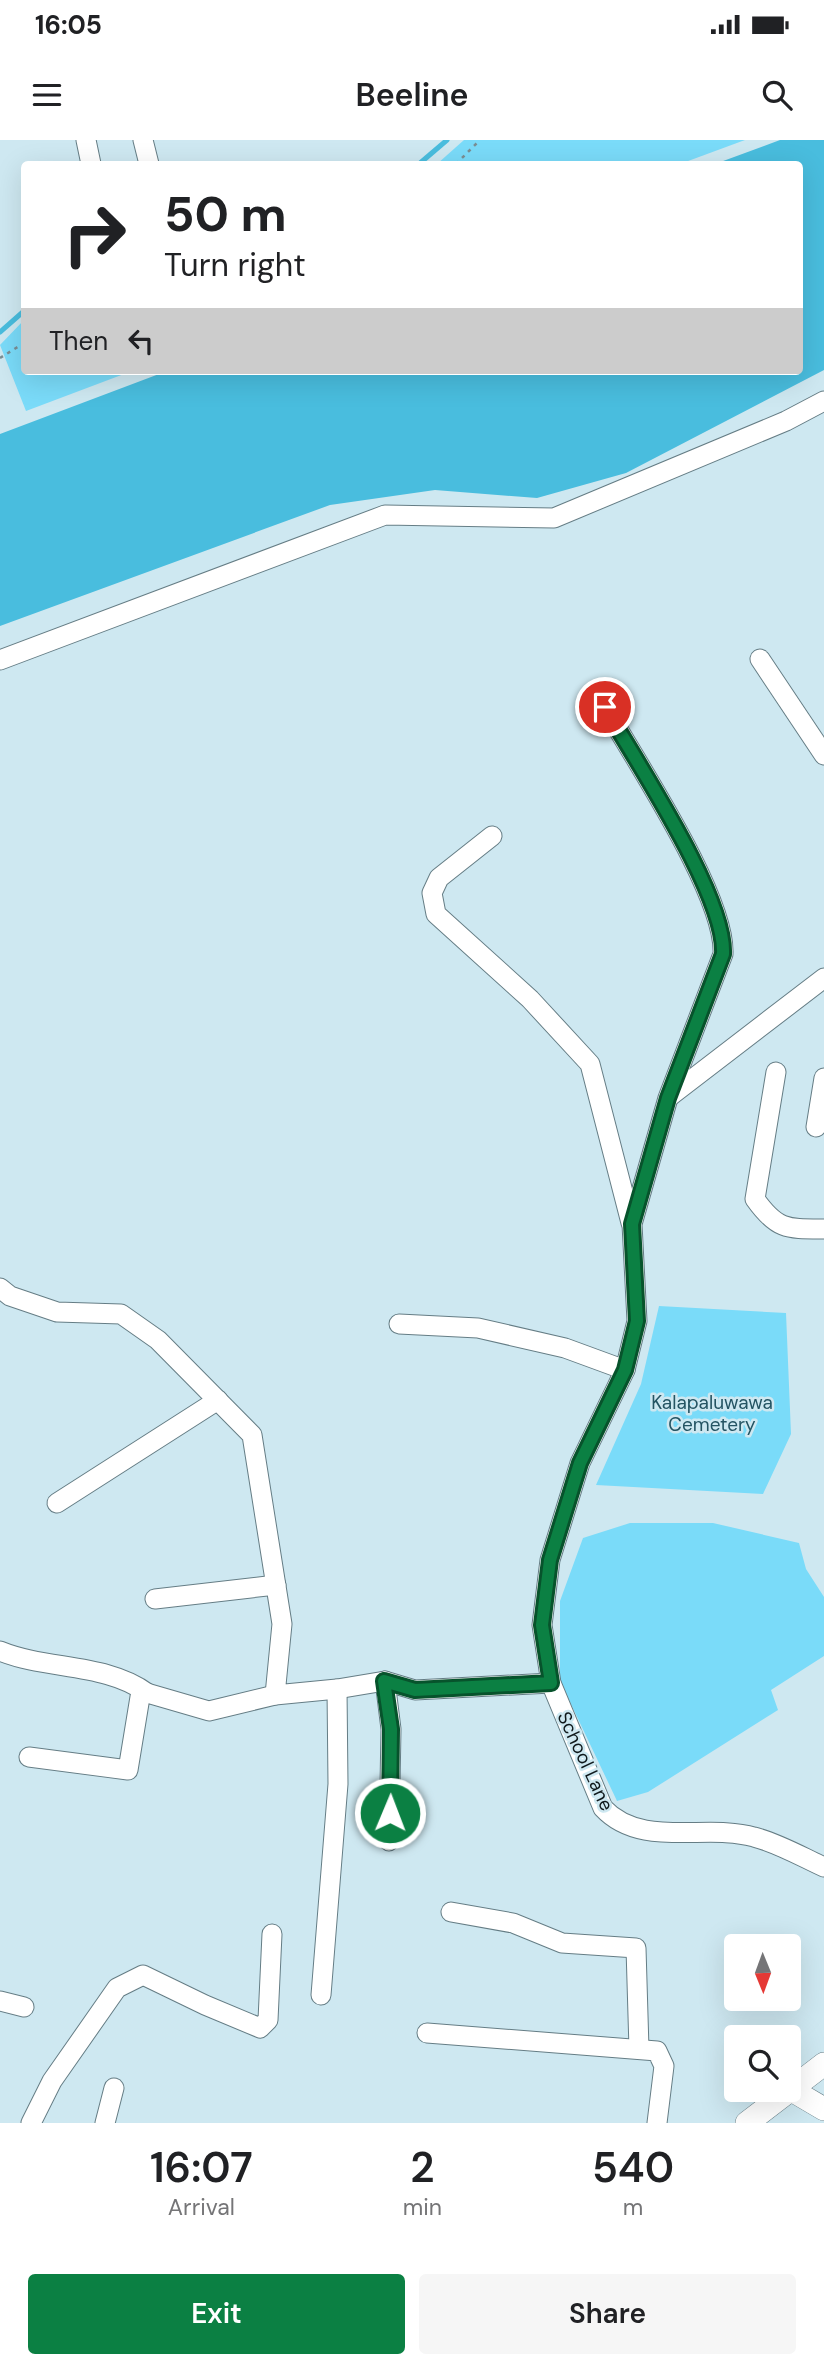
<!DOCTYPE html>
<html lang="en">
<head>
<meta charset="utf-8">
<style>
	body { margin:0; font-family:"DM Sans",sans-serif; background:#f6f6f6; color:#202124; height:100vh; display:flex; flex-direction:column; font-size:26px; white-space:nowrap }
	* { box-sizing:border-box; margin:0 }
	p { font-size:23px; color:#757577 }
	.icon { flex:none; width:38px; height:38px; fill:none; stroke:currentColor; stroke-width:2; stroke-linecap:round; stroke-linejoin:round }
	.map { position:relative; height:1983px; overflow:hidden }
	.details { display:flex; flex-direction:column; background:#fff; flex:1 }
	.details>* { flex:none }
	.guide { position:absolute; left:21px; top:21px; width:782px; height:214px; border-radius:7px; box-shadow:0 7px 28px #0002; background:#fff; color:#202124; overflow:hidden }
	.needle { width:46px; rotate:179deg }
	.buttons { position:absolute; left:724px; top:1794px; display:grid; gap:14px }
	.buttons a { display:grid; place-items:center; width:77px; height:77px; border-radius:7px; background:#fff; box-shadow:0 7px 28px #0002; font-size:35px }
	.pin { position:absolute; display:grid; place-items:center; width:60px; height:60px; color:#fff; margin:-30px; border:4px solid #fff; border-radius:50%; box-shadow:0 2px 7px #0007 }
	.me { position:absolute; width:77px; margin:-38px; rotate:1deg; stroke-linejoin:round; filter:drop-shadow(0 0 5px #0008) }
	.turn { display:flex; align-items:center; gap:24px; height:147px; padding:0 28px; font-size:32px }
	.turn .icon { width:91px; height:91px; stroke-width:2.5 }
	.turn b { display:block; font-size:49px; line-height:60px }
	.then { display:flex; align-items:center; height:66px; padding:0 28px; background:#0003; gap:14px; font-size:26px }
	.eta { display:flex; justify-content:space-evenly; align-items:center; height:119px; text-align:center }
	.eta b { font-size:42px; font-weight:600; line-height:49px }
	.action { display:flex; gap:14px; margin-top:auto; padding:14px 28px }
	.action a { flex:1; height:80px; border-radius:7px; background:#0b8043; color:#fff; font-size:28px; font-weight:600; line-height:80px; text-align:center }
	.action a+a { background:#f6f6f6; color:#202124 }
	.status { display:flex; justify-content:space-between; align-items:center; height:49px; padding:0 35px; background:#fff; direction:ltr }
	.status svg { height:19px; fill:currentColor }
	header { display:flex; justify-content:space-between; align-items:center; height:91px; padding:0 28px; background:#fff; font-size:32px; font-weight:600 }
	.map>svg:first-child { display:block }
	.green { fill:#7adbf9 }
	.water { fill:#49bdde }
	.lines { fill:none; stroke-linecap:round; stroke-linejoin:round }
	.stream { stroke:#49bdde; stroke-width:5 }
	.minor-casing { stroke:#657d85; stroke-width:21 }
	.tertiary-casing { stroke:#657d85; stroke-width:24 }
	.path { stroke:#7b8e94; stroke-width:2.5; stroke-dasharray:3.5 5; stroke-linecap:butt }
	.minor { stroke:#fff; stroke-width:19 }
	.tertiary { stroke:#fff; stroke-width:23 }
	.route-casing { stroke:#07532c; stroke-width:18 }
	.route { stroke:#0b8043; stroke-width:12 }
	.labels { text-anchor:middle; stroke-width:5; stroke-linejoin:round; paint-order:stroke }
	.park-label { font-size:19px; fill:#245463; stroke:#cee8f1 }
	.street-label { font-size:19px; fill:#0f181b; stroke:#cee8f1 }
</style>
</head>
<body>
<div class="status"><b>16:05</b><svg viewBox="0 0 49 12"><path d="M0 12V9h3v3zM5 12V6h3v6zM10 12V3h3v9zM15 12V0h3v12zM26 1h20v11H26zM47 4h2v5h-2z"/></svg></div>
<header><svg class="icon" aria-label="menu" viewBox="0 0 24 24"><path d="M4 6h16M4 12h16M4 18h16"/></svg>Beeline<svg class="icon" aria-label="search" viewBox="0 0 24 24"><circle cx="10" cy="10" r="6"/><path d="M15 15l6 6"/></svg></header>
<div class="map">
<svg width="824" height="1983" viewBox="0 0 824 1983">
	<rect width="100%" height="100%" fill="#cee8f1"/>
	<g class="green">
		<polygon points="464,0 745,0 680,24 437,24"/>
		<polygon points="24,180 24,231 132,231 26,271 0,205"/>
		<polygon points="659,1166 786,1173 791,1294 763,1354 596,1345 641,1244"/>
		<polygon points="630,1383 713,1383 799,1403 806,1429 824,1457 824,1516 771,1550 778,1570 648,1652 617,1661 560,1541 560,1461 583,1398"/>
	</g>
	<polygon class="water" points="780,0 824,0 824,230 626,333 537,358 435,350 330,365 0,486 0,294 167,231 800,231 800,24 715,24"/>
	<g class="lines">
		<g class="stream">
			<polyline points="419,24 447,0"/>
			<polyline points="0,192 24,171"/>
		</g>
		<defs>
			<g id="minor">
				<polyline points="86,0 91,24"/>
				<polyline points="143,0 149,24"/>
				<polyline points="760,519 824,615"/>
				<polyline points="0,520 385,375 554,378 786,281 824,261"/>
				<path d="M 605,567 C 636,622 726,756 723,814 L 668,958 L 632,1084 L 637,1181 L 625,1230 L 580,1323 L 550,1420 L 542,1485 L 551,1543 L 603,1668 C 641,1709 707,1683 754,1697 C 778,1703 802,1717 824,1727"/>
				<polyline points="492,696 439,738 432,753 436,774 530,859 590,924 631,1083"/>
				<path d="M 776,932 L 755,1059 C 777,1090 787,1089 824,1089"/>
				<polyline points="669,957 824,838"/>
				<polyline points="816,987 824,938"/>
				<polyline points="0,1148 10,1156 57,1172 121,1174 158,1200 252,1295 282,1484 275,1555 337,1549 385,1541 415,1550 551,1543"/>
				<polyline points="399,1184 478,1188 565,1208 625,1230"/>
				<polyline points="57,1363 218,1260"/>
				<polyline points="155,1459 276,1445"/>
				<path d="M 0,1511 C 46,1530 107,1523 147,1553"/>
				<polyline points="385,1541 391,1589 389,1701"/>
				<polyline points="29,1617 128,1630 140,1557 147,1553 209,1571 275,1555"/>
				<polyline points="451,1772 513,1783 562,1803 636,1808 639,1909"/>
				<polyline points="321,1855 338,1644 337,1549"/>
				<polyline points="0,1861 24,1867"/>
				<polyline points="427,1893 657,1911 664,1926 657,1983"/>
				<polyline points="31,1983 52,1941 117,1848 143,1835 205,1865 260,1888 268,1880 272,1794"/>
				<polyline points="105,1983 114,1948"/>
			</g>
			<g id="tertiary">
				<polyline points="790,1949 824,1969"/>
				<polyline points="747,1983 824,1924"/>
			</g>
		</defs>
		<use href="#minor" class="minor-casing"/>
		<use href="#tertiary" class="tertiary-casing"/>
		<g class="path">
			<polyline points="456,24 480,0"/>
			<polyline points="0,218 24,203"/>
		</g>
		<use href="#minor" class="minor"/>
		<use href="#tertiary" class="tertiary"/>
	</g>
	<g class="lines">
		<defs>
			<path id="route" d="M 390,1673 L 391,1589 L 384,1541 L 415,1550 L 551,1543 L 542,1485 L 550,1420 L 580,1323 L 625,1230 L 637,1181 L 632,1084 L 668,958 L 723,814 C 726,756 636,622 605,567"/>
		</defs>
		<use href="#route" class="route-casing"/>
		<use href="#route" class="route"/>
	</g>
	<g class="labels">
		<g class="park-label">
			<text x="712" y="1269">Kalapaluwawa<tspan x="712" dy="22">Cemetery</tspan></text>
		</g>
		<g class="street-label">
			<text transform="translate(586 1621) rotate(65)" y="7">School Lane</text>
		</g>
	</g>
</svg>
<div class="buttons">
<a><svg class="needle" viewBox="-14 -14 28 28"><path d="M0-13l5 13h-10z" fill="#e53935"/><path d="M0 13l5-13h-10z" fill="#757577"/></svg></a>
<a><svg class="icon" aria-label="search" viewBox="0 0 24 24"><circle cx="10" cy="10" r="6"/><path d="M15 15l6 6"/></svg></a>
</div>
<div class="pin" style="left:605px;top:567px;background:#d93025"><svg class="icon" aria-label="arrive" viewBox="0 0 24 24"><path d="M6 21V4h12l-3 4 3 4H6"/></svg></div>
<svg class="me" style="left:390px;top:1673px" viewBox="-20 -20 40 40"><circle r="17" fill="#0b8043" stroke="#fff" stroke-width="3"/><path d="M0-11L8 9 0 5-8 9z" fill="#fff"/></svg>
<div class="guide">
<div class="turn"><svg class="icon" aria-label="right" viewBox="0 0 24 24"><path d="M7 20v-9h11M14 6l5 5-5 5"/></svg><div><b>50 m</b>Turn right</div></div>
<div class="then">Then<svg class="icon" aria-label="left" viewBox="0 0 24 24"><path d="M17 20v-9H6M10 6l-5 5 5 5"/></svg></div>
</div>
</div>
<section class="details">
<div class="eta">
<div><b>16:07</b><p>Arrival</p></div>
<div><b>2</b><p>min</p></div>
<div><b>540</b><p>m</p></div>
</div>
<div class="action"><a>Exit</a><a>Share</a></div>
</section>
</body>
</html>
